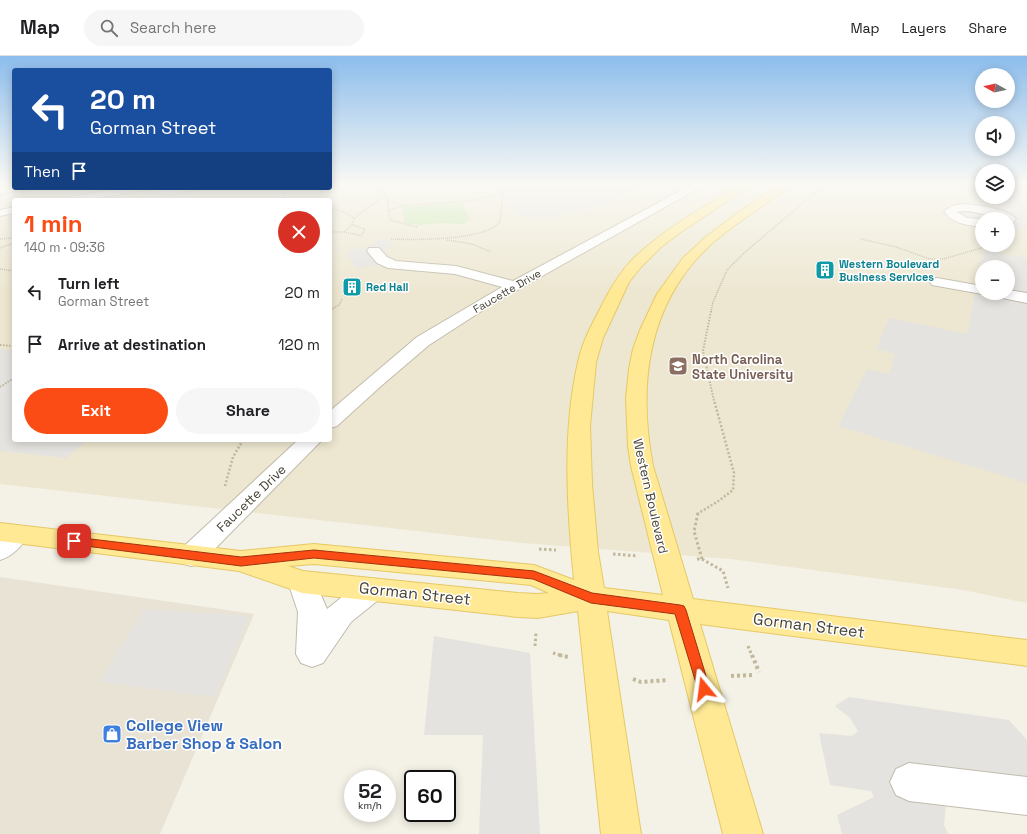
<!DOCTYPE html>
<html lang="en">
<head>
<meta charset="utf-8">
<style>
	body { margin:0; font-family:"Space Grotesk",sans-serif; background:#f6f6f6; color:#202124; height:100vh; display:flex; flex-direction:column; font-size:15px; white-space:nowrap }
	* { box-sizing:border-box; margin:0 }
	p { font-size:13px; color:#757577 }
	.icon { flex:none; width:22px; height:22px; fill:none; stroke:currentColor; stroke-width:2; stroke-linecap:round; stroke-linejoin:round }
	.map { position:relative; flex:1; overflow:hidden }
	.details { position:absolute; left:12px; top:142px; width:320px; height:244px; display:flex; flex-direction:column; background:#fff; border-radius:4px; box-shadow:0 2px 10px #0003 }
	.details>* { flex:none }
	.hud { position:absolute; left:12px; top:12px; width:320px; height:122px; border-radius:4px; box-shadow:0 2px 10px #0003; background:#1a4fa0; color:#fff; overflow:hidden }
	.needle { width:26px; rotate:278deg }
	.controls { position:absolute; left:975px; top:12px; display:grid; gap:8px }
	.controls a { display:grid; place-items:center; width:40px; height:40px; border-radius:50%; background:#fff; box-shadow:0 2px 10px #0003; font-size:20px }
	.speed { position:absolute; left:344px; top:714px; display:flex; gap:8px; font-size:20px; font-weight:700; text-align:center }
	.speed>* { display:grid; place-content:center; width:52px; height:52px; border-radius:50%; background:#fff; box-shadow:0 2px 10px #0003; line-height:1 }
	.speed small { font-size:10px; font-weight:400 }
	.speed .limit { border:2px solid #111; border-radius:6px; background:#fff; color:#111 }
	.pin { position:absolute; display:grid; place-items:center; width:34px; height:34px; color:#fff; margin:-17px; border-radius:8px; box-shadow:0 2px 6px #0006 }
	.me { position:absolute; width:44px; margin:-22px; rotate:344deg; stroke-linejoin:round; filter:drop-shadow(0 0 3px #0008) }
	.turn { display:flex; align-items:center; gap:14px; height:84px; padding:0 12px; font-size:18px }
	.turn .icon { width:52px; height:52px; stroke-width:2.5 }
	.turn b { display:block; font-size:28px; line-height:34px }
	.then { display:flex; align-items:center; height:38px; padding:0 12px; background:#0003; gap:8px; font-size:15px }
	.round { display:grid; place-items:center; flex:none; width:42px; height:42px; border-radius:21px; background:#f6f6f6 }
	.summary { display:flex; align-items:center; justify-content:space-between; height:68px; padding:0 12px }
	h1 { font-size:24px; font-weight:700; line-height:30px; color:#fb4c16 }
	.button { display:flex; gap:8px; margin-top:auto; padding:8px 12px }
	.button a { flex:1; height:46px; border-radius:24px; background:#fb4c16; color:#fff; font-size:16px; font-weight:700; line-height:46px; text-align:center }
	.button a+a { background:#f6f6f6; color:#202124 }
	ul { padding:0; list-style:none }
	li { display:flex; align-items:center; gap:12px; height:52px; padding:0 12px }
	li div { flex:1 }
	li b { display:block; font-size:15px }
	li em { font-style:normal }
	header { display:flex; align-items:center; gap:24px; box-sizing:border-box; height:56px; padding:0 20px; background:#fff; border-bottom:1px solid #e0e0e0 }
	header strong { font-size:19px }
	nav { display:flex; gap:22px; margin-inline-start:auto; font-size:14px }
	.search { width:280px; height:36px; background:#f6f6f6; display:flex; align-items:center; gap:10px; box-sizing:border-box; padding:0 14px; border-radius:22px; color:#757577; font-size:15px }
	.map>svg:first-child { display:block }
	.residential { fill:#e8e3d5 }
	.education { fill:#ede7d1; fill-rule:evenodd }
	.green { fill:#cae8af }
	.parking { fill:#e5e3df; fill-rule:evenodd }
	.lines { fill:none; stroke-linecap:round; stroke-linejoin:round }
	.minor-casing { stroke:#c2bcac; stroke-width:2 }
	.major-casing { stroke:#e5c964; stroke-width:2 }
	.path-far4 { stroke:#c1b79b; stroke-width:1.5; stroke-dasharray:1 1; stroke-linecap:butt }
	.path-far3 { stroke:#c1b79b; stroke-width:2; stroke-dasharray:1.5 1.5; stroke-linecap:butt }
	.path-far2 { stroke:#c1b79b; stroke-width:2.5; stroke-dasharray:2 2; stroke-linecap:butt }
	.path-far1 { stroke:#c1b79b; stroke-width:3; stroke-dasharray:2.5 2.5; stroke-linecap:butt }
	.path { stroke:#c1b79b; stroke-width:4; stroke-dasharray:3 3; stroke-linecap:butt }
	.minor { fill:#fff; fill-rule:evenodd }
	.major { fill:#ffe995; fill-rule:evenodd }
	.route { fill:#fb4c16; stroke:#a3310e }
	.labels { text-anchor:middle; stroke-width:3; stroke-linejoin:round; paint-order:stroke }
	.far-culture-label { font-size:11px; font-weight:bold; fill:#0d838f; stroke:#fff; text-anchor:start }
	.far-street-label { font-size:11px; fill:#474236; stroke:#fff }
	.education-label { font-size:13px; font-weight:bold; fill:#785e54; stroke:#fff; text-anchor:start }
	.street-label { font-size:13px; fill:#474236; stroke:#fff }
	.near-street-label { font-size:16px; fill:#474236; stroke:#fff }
	.near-shop-label { font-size:16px; font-weight:bold; fill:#366cbe; stroke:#fff; text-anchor:start }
</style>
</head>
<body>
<header>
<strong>Map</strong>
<div class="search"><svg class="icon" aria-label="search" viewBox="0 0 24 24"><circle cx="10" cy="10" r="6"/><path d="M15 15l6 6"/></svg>Search here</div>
<nav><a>Map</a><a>Layers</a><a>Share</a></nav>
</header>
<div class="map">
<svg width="1027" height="778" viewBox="0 0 1027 778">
	<rect width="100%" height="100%" fill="#f4f1e7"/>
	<polygon class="residential" points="0,521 254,558 160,778 0,778"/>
	<path class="education" d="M 0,128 L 14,128 L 14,132 L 330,132 L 330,128 L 982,128 L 982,141 L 1008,141 L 1008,128 L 1027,128 L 1027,547 L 963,534 L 730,503 L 523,487 L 0,428 ZM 14,144 L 330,144 L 330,384 L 14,384 ZM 982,163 L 1008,163 L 1008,189 L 982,189 ZM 982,211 L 1008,211 L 1008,237 L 982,237 Z"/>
	<polygon class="green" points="462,147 470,163 467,166 461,168 442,167 419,169 405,167 402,151"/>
	<g class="parking">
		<polygon points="14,128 14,132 54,132 0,141 0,129"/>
		<polygon points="507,128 644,128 582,157 571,155 555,162 537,164 524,162 518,159 516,155 507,152"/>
		<polygon points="1008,128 1027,128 1027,172 1008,174 1008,163 956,164 948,161 942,156 945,152 951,151 1002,152 1004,145 990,143 990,141 1008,141"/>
		<polygon points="147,132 215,132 168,141 164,139 150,141 138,135"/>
		<polygon points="378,184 394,185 385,195 385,200 391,203 379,209 356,212 346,196 367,191"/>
		<path d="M 987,195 L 1027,202 L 1027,427 L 838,370 L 867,313 L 889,318 L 895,298 L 876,293 L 889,262 L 967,278 L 982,198 ZM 982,211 L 1008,211 L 1008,237 L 982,237 Z"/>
		<polygon points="0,293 14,294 14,384 88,384 66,402 0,395"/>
		<polygon points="144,553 249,560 215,641 100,626"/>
		<polygon points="434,580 530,597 540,778 479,778 483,679 424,679"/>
		<polygon points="849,641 1009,664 1027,684 1027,756 946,747 944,769 948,778 842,778 837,759 874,741 871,735 830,729 819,677 852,680 858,675 850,662 835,650"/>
	</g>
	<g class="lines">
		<defs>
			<g id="minor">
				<polygon points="693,128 706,128 494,247 429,289 381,330 337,370 330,372 330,355 417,281 502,231 455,218 388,212 377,207 367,195 369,192 379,192 387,201 396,205 456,210 513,225"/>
				<polygon points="14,129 14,132 20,132 19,134 0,138 0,132"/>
				<polygon points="120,132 142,132 137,135 88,144 66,144 71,141"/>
				<path d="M 153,132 L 192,132 L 191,134 C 178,137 163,143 153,132 Z"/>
				<path d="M 963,148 C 976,149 1007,152 1016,163 L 1012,168 L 1008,170 L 1008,163 C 991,163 975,152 957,156 L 967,162 L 982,163 L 982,171 C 967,169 953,168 944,155 L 952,150 Z"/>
				<polygon points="14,151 14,157 0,160 0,154"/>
				<polygon points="937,222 982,230 982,237 987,237 982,238 932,229 930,226 932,223"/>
				<polygon points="1008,234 1027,237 1027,247 993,240 991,237 1008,237"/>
				<polygon points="298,384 322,384 201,507 191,510 181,507 177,500 181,493"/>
				<path d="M 16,469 L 25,472 L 29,478 C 22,490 13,500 0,504 L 0,478 L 7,472 Z"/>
				<polygon points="302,515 312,518 327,553 362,525 372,522 382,525 386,533 382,541 351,566 323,607 312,611 301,607 296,598 298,556 288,526 292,518"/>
				<polygon points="909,707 1027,721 1027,759 909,745 896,739 890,726 896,713"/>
			</g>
			<path id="major" d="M 740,128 L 753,128 L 681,176 L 661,191 L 641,211 L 629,226 L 603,282 L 596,306 L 590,370 L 592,428 L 598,496 L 604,532 L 663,539 L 631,410 L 628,390 L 626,342 L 629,313 L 633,293 L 640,274 L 657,238 L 683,202 L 707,180 L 739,156 L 780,128 L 792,128 C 785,136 774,142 765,148 C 748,160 731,171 716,184 C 648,242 637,327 653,410 L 693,543 L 1027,584 L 1027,610 L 700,568 L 763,778 L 723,778 L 669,564 L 607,555 L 641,778 L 601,778 L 578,555 L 538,562 L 518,561 L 302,537 L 239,515 L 0,485 L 0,467 L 241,495 L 314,488 L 534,509 L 574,524 C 567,453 562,375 578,306 C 582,287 591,270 600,253 C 609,235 618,219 631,205 C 663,173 703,152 740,128 ZM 314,508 L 531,529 L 549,537 L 538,538 L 518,537 L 303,515 L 288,510 Z"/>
		</defs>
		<use href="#minor" class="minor-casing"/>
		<use href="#major" class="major-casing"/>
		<g class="path-far4">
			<polyline points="384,128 383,134 387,142 390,164 417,171"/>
			<polyline points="205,135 218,132"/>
			<polyline points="283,144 287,132"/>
			<polyline points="388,145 403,149"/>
			<polyline points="332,153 342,155 354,162 352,169 345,175"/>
			<polyline points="388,154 407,149 472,145 503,137"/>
			<polyline points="354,163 363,155 386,139"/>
			<polyline points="352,169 364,173 364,176 361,179"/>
			<polyline points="330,176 345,176 362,180"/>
			<polyline points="0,183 14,182"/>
			<path d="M 391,183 C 412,184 489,185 500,165 L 504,128"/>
			<polyline points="861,183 896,191 930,203 943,203 992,189"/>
			<polyline points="447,184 472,188 491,196"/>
			<polyline points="0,192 14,187"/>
			<polyline points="0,213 14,215"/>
			<polyline points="330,254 339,249 342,243"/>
			<polyline points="711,256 713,246 727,214 744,197 825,128"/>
		</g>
		<g class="path-far3">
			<polyline points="711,255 703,295 714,345"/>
			<polyline points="0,289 14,290"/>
			<polyline points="0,331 14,322"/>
		</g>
		<g class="path-far2">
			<polyline points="225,430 233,401 243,384"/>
			<polyline points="697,458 717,446 733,434 734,417 714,344"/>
		</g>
		<g class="path-far1">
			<polyline points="698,457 694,475 702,503"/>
			<polyline points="539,493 556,494"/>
			<polyline points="613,498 638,500"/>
			<polyline points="697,503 702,503 723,515 728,532"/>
			<polyline points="535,590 536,577"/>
			<polyline points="748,590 752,600"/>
			<polyline points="553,597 563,600"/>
		</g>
		<g class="path">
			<polyline points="559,599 568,601"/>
			<polyline points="752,599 759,616"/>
			<polyline points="731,620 754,619"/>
			<polyline points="633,623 641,626 668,624"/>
		</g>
		<use href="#minor" class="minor"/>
		<use href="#major" class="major"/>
	</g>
	<linearGradient id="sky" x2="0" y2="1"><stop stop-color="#8cbdec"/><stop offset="0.54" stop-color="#faf9f4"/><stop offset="1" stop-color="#faf9f4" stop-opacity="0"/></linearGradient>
	<rect width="1027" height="237" fill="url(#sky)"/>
	<polygon class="route" points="74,481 241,501 314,494 534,515 592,537 680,549 684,550 686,554 710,633 708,637 704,639 699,637 675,558 591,547 533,523 314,502 241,510 70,488 69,485 70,482"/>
	<defs>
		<symbol id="building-square" viewBox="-11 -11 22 22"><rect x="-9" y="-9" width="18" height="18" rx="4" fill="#0f9aa8" stroke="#fff"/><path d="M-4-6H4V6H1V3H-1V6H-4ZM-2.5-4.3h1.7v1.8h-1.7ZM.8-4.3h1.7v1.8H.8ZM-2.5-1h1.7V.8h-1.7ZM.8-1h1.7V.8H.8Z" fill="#fff"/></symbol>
		<symbol id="university-square" viewBox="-11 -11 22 22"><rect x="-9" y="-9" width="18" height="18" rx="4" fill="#8d6e63" stroke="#fff"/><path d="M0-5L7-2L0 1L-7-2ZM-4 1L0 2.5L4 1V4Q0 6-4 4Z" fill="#fff"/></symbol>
		<symbol id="shop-square" viewBox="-11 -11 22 22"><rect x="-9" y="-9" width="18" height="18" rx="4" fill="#3f7fe0" stroke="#fff"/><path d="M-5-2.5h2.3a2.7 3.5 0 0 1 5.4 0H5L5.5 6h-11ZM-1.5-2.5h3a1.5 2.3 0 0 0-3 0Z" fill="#fff"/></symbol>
	</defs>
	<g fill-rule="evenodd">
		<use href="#building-square" x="814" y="203" width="22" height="22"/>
		<use href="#building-square" x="341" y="220" width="22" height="22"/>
		<use href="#university-square" x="667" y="299" width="22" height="22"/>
		<use href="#shop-square" x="101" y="667" width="22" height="22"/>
	</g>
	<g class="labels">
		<g class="far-culture-label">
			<text x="839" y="212">Western Boulevard<tspan x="839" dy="13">Business Services</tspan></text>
			<text x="366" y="235">Red Hall</text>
		</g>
		<g class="far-street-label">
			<text transform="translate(507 235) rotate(-30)" y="4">Faucette Drive</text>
		</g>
		<g class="education-label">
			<text x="692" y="308">North Carolina<tspan x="692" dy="15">State University</tspan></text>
		</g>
		<g class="street-label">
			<text transform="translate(651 440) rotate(77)" y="5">Western Boulevard</text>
			<text transform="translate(251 442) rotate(-44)" y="5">Faucette Drive</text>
		</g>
		<g class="near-street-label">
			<text transform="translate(415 537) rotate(6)" y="6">Gorman Street</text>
			<text transform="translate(809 569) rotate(7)" y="6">Gorman Street</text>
		</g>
		<g class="near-shop-label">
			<text x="126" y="675">College View<tspan x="126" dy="18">Barber Shop &amp; Salon</tspan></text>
		</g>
	</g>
</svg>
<div class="controls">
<a><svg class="needle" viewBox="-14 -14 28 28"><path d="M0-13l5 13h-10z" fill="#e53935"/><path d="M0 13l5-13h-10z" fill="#757577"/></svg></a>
<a><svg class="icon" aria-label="sound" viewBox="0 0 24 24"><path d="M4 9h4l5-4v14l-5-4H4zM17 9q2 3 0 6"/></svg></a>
<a><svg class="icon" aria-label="layers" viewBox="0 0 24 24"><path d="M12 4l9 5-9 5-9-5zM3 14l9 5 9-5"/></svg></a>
<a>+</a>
<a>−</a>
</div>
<div class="speed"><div>52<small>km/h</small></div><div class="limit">60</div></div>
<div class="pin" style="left:74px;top:485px;background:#d93025"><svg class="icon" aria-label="arrive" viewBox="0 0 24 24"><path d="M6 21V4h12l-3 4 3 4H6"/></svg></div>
<svg class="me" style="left:704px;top:633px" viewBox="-20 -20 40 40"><path d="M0-17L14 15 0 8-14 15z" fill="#fb4c16" stroke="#fff" stroke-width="4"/></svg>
<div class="hud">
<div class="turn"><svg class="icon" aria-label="left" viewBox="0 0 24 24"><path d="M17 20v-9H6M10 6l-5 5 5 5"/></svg><div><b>20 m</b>Gorman Street</div></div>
<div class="then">Then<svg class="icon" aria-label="arrive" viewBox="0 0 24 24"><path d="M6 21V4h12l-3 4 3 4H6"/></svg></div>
</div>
<section class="details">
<div class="summary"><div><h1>1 min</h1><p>140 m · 09:36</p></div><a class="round" style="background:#d93025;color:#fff"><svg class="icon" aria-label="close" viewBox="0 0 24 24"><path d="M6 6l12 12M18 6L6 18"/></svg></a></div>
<ul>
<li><svg class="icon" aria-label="left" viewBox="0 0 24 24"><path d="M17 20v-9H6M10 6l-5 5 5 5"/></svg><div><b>Turn left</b><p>Gorman Street</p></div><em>20 m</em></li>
<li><svg class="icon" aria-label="arrive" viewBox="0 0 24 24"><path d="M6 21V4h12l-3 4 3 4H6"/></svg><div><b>Arrive at destination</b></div><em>120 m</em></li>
</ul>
<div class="button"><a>Exit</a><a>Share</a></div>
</section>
</div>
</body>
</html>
